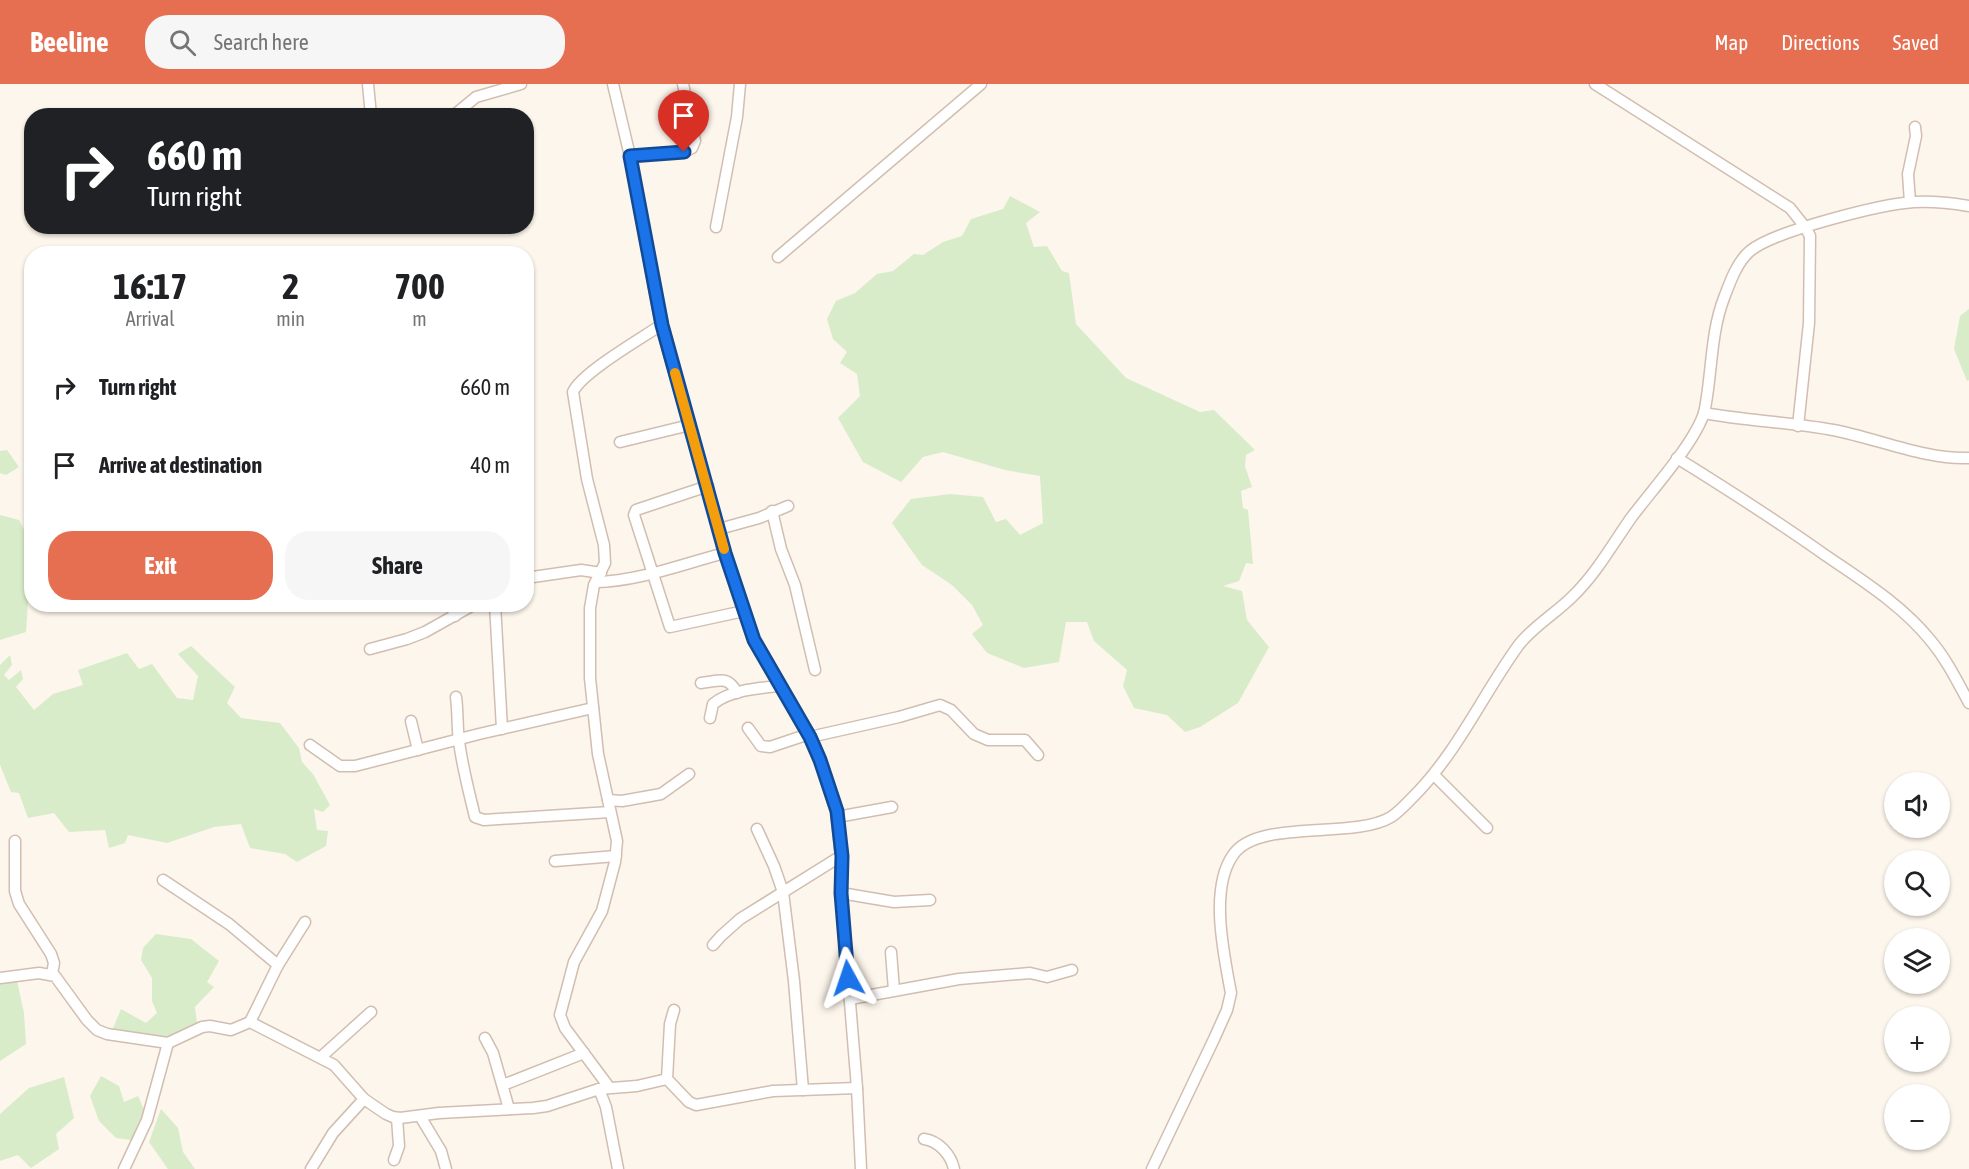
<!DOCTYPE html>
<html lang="en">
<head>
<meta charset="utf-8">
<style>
	body { margin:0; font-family:"Asap Condensed",sans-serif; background:#f6f6f6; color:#202124; height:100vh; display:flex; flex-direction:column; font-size:22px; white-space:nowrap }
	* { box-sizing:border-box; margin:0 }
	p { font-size:20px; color:#757577 }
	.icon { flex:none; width:33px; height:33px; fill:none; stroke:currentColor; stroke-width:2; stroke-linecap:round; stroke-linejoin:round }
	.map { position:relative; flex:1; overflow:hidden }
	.panel { position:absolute; left:24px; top:162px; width:510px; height:366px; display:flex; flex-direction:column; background:#fff; border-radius:24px; box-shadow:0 2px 4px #0004 }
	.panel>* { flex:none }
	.top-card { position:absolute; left:24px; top:24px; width:510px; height:126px; border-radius:24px; box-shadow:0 2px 4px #0004; background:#202124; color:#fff; overflow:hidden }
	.controls { position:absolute; left:1884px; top:688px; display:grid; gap:12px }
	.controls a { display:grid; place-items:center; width:66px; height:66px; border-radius:50%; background:#fff; box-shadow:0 2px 4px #0004; font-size:30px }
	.pin { position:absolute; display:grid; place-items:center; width:51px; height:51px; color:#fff; margin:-62px -26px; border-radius:50% 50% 50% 0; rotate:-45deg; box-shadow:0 0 6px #0007 }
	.pin .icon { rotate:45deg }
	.me { position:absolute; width:66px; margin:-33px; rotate:355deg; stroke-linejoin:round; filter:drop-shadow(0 0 4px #0008) }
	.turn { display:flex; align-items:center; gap:21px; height:126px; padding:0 24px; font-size:27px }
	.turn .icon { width:78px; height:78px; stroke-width:2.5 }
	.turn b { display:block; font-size:42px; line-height:51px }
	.eta { display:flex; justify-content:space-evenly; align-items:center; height:102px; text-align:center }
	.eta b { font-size:36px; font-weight:700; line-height:42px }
	.button { display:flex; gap:12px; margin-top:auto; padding:12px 24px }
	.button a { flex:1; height:69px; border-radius:24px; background:#e76f51; color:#fff; font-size:24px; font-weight:700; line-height:69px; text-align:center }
	.button a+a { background:#f6f6f6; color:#202124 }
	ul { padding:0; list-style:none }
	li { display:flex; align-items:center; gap:18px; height:78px; padding:0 24px }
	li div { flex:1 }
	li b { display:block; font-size:22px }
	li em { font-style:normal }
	header { display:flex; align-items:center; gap:36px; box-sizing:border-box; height:84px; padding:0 30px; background:#e76f51; color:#fff }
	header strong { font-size:28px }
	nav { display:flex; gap:33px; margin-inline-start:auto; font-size:21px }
	.search { width:420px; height:54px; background:#f6f6f6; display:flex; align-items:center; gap:15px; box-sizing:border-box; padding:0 21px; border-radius:24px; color:#757577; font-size:22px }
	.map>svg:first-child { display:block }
	.green { fill:#d8ecc9 }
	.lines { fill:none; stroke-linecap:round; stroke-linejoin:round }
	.minor-casing { stroke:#d1beb0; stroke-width:13 }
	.minor { stroke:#fff; stroke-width:10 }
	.route-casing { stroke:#114b97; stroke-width:15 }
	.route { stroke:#1a73e8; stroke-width:10 }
	.slow { stroke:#f59e0b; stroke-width:10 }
</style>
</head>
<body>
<header>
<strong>Beeline</strong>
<div class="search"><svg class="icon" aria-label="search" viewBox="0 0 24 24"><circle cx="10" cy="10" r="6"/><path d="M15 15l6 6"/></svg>Search here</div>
<nav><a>Map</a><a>Directions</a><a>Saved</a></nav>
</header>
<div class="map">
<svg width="1969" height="1085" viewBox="0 0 1969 1085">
	<rect width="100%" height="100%" fill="#fdf6ec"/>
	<g class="green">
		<polygon points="1010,112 1040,128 1026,139 1034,163 1047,162 1062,187 1069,189 1076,240 1126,294 1200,328 1214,326 1255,366 1246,371 1245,382 1252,403 1241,407 1243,424 1248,426 1253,480 1246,479 1239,497 1223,502 1242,507 1247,536 1269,563 1238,619 1200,643 1185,648 1167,631 1134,624 1123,602 1127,586 1094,557 1087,538 1066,538 1059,578 1024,584 987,569 972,550 983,541 972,521 952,501 922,481 892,439 911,415 950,410 983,413 996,438 1006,435 1020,451 1043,439 1040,392 1005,386 943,368 923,373 901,398 863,378 838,334 860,312 857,290 840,279 847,268 833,255 827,235 836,217 855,209 877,190 893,187 914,170 923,171 943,158 962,152 971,135 1003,125"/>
		<polygon points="1969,225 1969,296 1967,297 1954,265 1960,232"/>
		<polygon points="7,366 19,383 6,391 0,389 0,367"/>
		<polygon points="0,431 19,436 31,459 29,476 31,483 32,516 28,518 26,548 0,556"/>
		<polygon points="191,562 235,603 227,619 241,634 280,639 299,664 302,678 313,690 330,721 323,728 314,725 317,746 328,747 326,762 297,778 285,770 250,764 241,740 214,743 167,759 128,751 125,759 109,764 105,746 69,748 54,729 28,734 19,709 11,708 0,681 0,581 10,571 12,581 4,591 9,596 21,586 23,595 16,603 34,626 53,610 83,601 78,586 127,569 139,585 152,580 177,614 193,616 198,592 178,570"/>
		<polygon points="156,850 191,855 219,877 207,898 214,903 195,923 197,939 168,954 112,947 121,925 146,939 157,929 152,917 152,894 141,876 143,864"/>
		<polygon points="17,897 24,929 26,960 0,977 0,899"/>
		<polygon points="101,992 119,1002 124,1018 138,1012 146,1030 131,1056 116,1054 99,1037 90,1012"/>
		<polygon points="64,993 74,1034 56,1050 59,1065 31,1084 18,1071 0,1077 0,1030 29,1004"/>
		<polygon points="161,1025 178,1044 183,1068 195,1085 168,1085 149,1058"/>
	</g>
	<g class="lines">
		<defs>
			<g id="minor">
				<polyline points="368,0 371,32"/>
				<polyline points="613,0 630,72 661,241 725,469 754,556 810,653 820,676 836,727 841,772 841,809 857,1004 861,1085"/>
				<polyline points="1595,0 1790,124 1805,143 1810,152 1809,239 1798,342"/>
				<polyline points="453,32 476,13 521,0"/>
				<polyline points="630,72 684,68 692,64 695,57 683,0"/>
				<polyline points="1910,118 1908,90 1916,52 1915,43"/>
				<polyline points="716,143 737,33 740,0"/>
				<polyline points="778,173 981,0"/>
				<path d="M 1704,329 C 1747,337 1791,338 1833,346 C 1876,354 1926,376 1969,374"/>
				<polyline points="620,358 690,341"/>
				<path d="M 1677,374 C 1727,405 1777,437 1825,471 C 1863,497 1902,521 1931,557 C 1947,576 1957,597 1969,619"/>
				<polyline points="708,402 636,426 634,431 670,543 744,527"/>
				<polyline points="772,427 781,465 795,501 815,586"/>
				<polyline points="719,445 759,434 788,422"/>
				<polyline points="526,494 581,486 601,489"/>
				<path d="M 596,498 C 640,497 682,480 725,469"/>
				<polyline points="451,520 455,532"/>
				<polyline points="495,520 502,645"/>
				<polyline points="370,565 407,555 425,548 475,520"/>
				<path d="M 701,599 C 719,597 728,591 737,609"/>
				<path d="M 456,613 C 458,628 457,642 459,657 C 462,682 469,708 475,733 L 484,736 L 610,728"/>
				<path d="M 710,634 L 713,620 C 730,606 759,604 780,602"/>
				<polyline points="411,637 418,666"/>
				<polyline points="748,644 761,662 770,663 809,650"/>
				<polyline points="810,653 899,633 940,621 951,626 974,650 988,656 1025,656 1038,671"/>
				<polyline points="310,661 340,682 355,682 479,650 593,624"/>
				<polyline points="1434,691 1487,744"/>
				<polyline points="608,716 622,717 661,710 689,690"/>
				<polyline points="837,733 892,723"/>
				<polyline points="757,745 774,782 783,808 794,897 803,1006"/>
				<polyline points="15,757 15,807 19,820 51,870 54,879 52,890"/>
				<polyline points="555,777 616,772"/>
				<polyline points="163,796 229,840 278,881 250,938"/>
				<polyline points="841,809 894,818 930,816"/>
				<polyline points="713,861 721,852 740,835 841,772"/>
				<polyline points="891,868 894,906"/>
				<polyline points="278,881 305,838"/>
				<polyline points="0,894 39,889 55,892 87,936 97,946 107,950 168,959 202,943 210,942 231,946 250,938 334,981 364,1015 386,1030 393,1033 400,1034 439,1029 533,1024 547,1022 599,1005 637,1002 667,995 689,1018 696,1021 773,1007 857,1004"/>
				<polyline points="850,915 959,895 1030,889 1047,893 1072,886"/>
				<polyline points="485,954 493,969 509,1025"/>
				<polyline points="321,973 371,928"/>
				<polyline points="667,995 670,940 674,926"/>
				<polyline points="503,1001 584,969"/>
				<path d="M 609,1003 L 565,944 L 560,931 L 574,878 L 602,827 L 615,778 L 617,757 L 598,670 L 590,594 L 590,524 L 594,501 L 605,479 L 604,461 L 587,395 L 573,308 C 581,289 642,254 661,241"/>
				<polyline points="599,1005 606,1023 618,1085"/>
				<polyline points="420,1032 441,1067 446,1085"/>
				<path d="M 924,1055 C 939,1057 951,1071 954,1085"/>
				<polyline points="394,1076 399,1062 397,1034"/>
				<polyline points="124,1085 147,1036 168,959"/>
				<polyline points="311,1085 333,1049 364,1015"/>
				<path d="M 1152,1085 L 1214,955 L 1227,926 L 1231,909 C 1224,871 1209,805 1233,771 C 1258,734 1353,756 1391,733 C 1399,728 1406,720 1413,713 C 1457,669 1482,612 1518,562 C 1532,543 1555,530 1572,513 C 1596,490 1612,461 1631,434 C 1651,407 1694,360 1704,329 C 1706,321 1707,312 1708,305 C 1712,275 1713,242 1724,214 C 1730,198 1737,178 1750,167 C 1774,147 1882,120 1914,118 C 1932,117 1951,119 1969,122"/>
			</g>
		</defs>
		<use href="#minor" class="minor-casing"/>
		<use href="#minor" class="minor"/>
	</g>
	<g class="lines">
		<defs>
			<polyline id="route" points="684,68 630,72 662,241 725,469 754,556 810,653 820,676 837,727 842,772 841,809 848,894"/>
		</defs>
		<use href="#route" class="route-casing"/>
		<use href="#route" class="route"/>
		<polyline class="slow" points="675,289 724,465"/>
	</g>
</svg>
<div class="controls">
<a><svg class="icon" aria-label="sound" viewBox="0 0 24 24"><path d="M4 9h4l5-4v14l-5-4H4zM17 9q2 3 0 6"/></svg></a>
<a><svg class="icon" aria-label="search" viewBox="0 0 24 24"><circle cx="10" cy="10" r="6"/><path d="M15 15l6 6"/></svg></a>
<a><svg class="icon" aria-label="layers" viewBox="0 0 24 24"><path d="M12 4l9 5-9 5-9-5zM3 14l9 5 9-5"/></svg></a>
<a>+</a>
<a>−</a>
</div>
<div class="pin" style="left:684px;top:68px;background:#d93025"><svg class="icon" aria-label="arrive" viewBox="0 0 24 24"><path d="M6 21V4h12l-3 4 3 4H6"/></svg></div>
<svg class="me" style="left:848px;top:894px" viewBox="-20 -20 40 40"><path d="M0-17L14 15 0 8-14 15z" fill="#1a73e8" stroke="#fff" stroke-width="4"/></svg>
<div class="top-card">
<div class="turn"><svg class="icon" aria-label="right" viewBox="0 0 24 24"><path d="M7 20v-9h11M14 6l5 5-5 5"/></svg><div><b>660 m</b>Turn right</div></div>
</div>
<section class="panel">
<div class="eta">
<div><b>16:17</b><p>Arrival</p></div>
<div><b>2</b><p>min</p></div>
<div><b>700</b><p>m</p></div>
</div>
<ul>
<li><svg class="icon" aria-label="right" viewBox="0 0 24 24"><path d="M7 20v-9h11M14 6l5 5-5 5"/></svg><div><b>Turn right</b></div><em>660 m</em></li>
<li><svg class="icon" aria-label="arrive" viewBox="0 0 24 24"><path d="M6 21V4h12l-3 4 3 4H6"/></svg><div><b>Arrive at destination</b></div><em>40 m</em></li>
</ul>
<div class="button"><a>Exit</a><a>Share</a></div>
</section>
</div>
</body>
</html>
